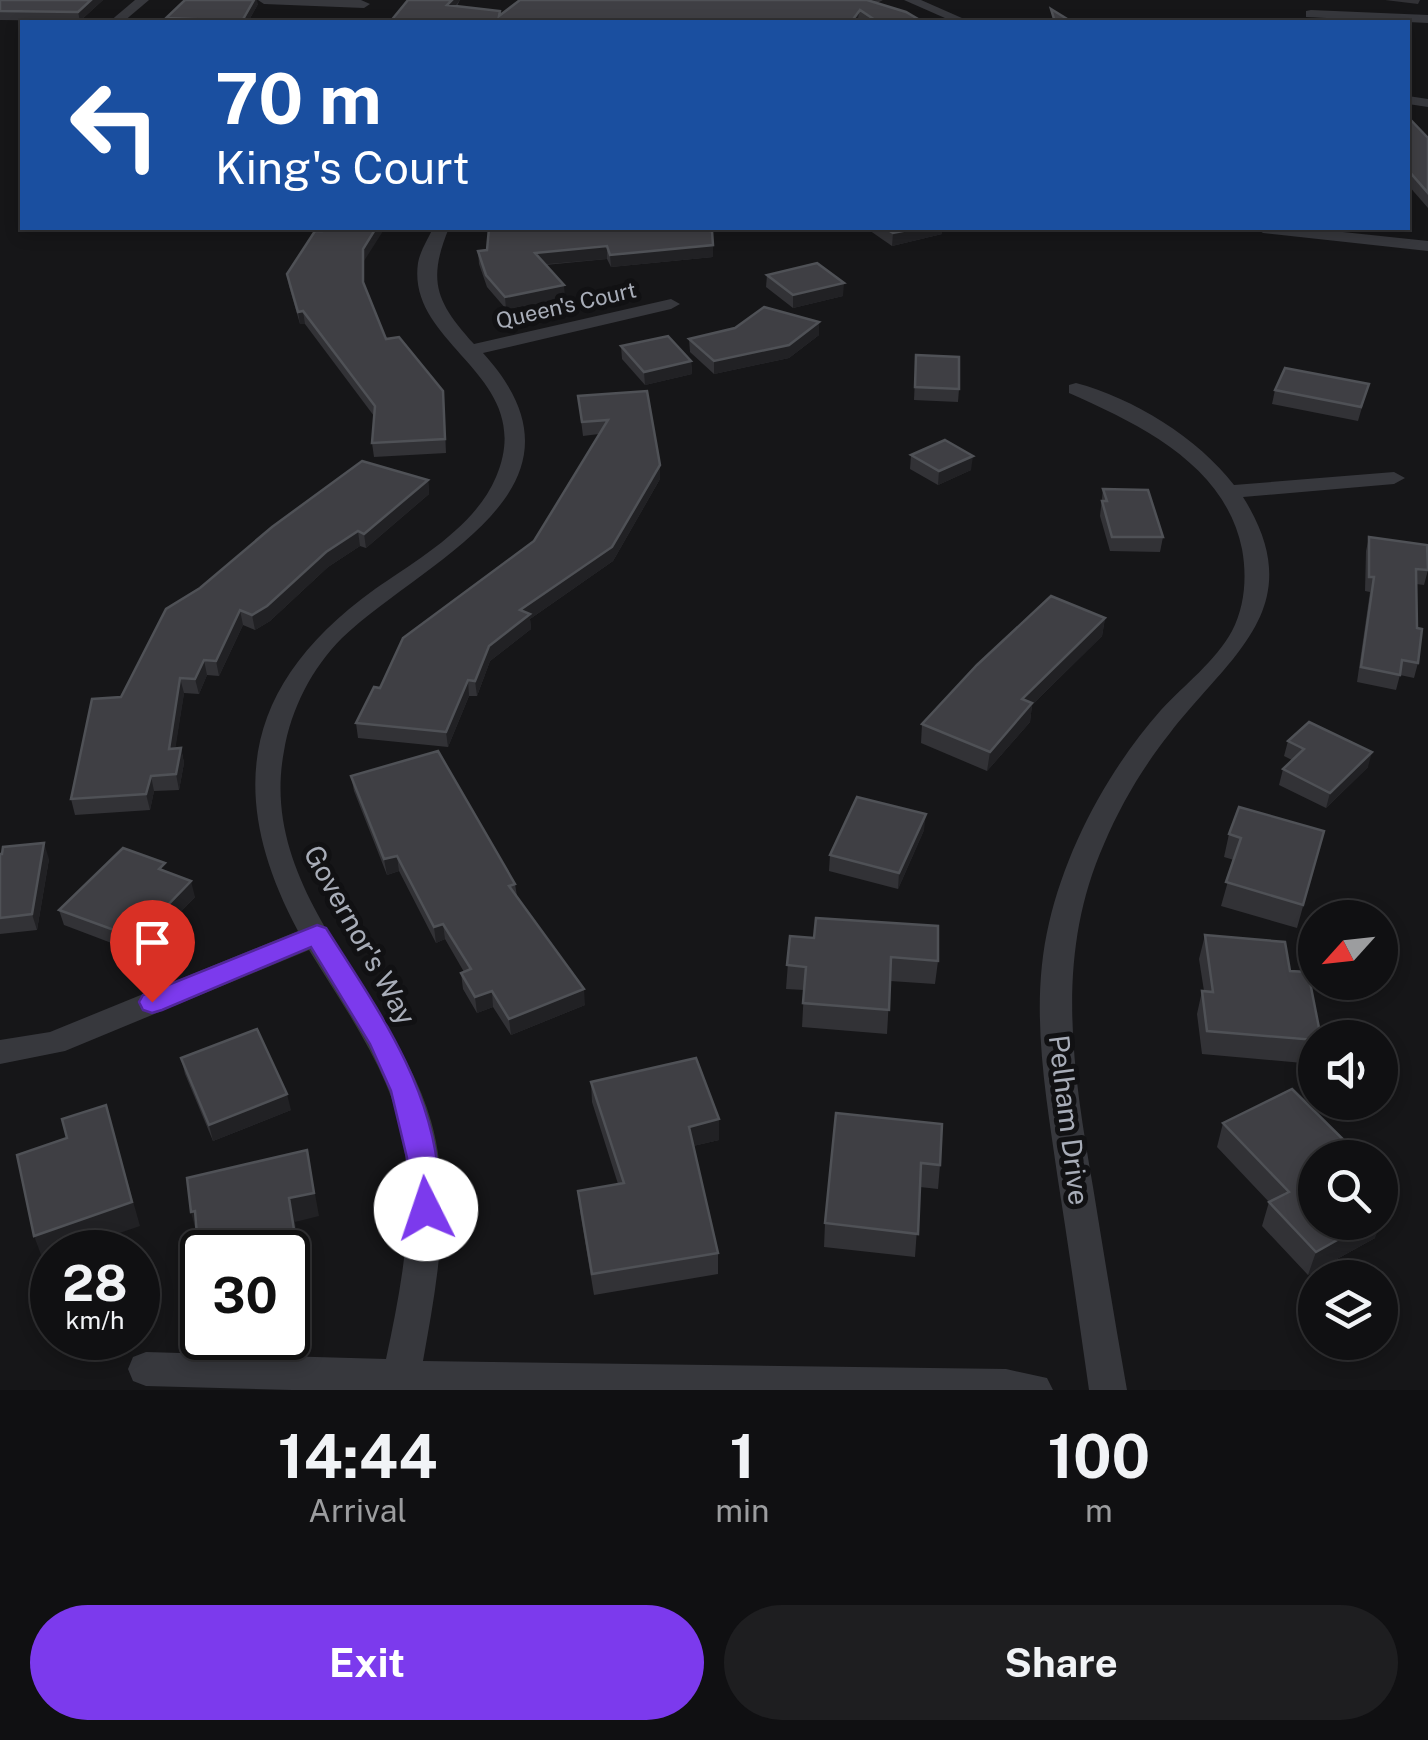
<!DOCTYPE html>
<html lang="en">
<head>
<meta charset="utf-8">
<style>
	body { margin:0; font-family:"Public Sans",sans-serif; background:#1e1e20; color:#f1f3f6; height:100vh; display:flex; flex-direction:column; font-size:38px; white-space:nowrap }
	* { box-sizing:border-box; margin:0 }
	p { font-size:32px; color:#9c9d9f }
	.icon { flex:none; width:55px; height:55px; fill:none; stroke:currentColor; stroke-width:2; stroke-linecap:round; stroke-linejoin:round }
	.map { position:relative; height:1390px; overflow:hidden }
	.details { display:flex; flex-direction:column; background:#101012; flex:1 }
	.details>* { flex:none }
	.hud { position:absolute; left:20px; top:20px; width:1390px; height:210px; border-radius:0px; box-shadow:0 5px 15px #0003,0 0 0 2px #303032; background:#1a4fa0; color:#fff; overflow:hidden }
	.needle { width:65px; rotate:243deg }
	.tools { position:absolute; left:1298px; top:900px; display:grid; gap:20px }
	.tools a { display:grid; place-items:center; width:100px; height:100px; border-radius:50%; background:#101012; box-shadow:0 5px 15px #0003,0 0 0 2px #303032; font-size:50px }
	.speed { position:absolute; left:30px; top:1230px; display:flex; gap:20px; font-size:50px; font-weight:700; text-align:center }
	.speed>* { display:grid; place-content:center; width:130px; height:130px; border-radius:50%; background:#101012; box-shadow:0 5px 15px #0003,0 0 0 2px #303032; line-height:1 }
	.speed small { font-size:25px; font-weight:400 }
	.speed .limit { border:5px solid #111; border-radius:15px; background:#fff; color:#111 }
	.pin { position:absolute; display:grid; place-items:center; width:85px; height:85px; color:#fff; margin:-102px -42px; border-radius:50% 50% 50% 0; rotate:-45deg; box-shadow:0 0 10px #0007 }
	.pin .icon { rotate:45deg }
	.me { position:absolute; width:110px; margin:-55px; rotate:356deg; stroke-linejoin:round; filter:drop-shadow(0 0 8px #0008) }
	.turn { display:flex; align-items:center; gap:35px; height:210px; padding:0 30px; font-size:45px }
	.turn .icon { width:130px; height:130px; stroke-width:2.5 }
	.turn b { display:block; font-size:70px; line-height:85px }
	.eta { display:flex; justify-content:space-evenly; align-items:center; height:170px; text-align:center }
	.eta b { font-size:60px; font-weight:700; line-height:70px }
	.action { display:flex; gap:20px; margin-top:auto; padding:20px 30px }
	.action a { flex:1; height:115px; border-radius:60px; background:#7c3aed; color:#fff; font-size:40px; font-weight:700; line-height:115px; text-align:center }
	.action a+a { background:#1e1e20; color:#f1f3f6 }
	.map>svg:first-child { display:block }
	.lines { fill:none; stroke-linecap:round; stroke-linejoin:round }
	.street { fill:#37383d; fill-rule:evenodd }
	.wall { fill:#323236 }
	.shaded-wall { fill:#212124 }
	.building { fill:#3f3f44; stroke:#4f5156; stroke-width:2.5 }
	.route { fill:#7c3aed; stroke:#51269a; stroke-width:2.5 }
	.labels { text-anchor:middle; stroke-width:10; stroke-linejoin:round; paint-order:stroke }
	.far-street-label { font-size:22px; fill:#a8adb8; stroke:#111113 }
	.street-label { font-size:28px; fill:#a8adb8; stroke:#111113 }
</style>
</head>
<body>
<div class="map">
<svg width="1428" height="1390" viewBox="0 0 1428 1390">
	<rect width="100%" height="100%" fill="#161618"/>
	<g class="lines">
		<g class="street">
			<polygon points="135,0 149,0 123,22 109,22"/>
			<polygon points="258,0 361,0 370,4 364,8 264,4"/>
			<polygon points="904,0 921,0 971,22 954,22"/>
			<polygon points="1311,10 1428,15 1428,23 1306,17 1306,11"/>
			<polygon points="1408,96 1428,99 1428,107 1408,104"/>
			<path d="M 433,228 L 449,228 C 427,281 436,302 474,344 L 671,299 L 680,304 L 671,309 L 483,353 C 607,489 425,559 342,638 C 312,668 291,709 284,751 C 257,894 394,993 431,1121 C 453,1198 437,1283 423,1361 L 1006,1369 L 1047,1378 L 1053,1390 L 292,1390 L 146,1386 L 133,1381 L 128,1369 L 133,1357 L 146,1352 L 386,1359 C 405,1270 424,1172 386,1084 C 366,1037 336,994 309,950 L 65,1051 L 0,1064 L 0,1040 L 50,1032 L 298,931 C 224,792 244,683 375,589 C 417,560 475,527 496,477 C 539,375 406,347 418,263 C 420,251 428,239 433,228 Z"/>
			<polygon points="1255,228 1305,228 1428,241 1428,251 1263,233"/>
			<path d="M 1076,383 C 1133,398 1198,438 1234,485 L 1394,472 L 1405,478 L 1394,484 L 1243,497 C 1312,607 1230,655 1170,733 C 1143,767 1121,804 1104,844 C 1054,957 1073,1070 1093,1187 C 1104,1255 1115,1322 1127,1390 L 1089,1390 C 1079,1320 1069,1250 1058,1180 C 1046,1095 1029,1008 1049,923 C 1067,846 1109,769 1161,710 C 1185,684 1215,662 1232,631 C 1245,606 1247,576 1242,549 C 1225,465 1141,425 1069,393 L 1069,385 Z"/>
		</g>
	</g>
	<g class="wall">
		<polygon points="0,0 103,0 80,21 0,20"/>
		<polygon points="408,0 460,0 457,6 500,15 883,0 877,3 923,22 863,22 859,20 857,22 390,22"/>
		<polygon points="1385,0 1420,0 1418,4"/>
		<polygon points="258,4 248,22 167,22 166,18"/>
		<polygon points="1408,117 1428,138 1428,208 1408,185"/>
		<polygon points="489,228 713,257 611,267 607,259 545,265 565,298 506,309 487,287 479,264 478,251 487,250"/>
		<polygon points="866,228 942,228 942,234 892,246"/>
		<polygon points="322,231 364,261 364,286 386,339 444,404 446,453 374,457 372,443 374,416 305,324 300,324 289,286 287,274"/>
		<polygon points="767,275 843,296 793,308 766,287"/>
		<polygon points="819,322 819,335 789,358 714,374 690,352 689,339"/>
		<polygon points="621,346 691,361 692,374 645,385 622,359"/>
		<polygon points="916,355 959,389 958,402 914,400"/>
		<polygon points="1275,390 1365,397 1358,421 1272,404"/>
		<polygon points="647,391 660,479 613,561 530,619 531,629 490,661 477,696 469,696 448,747 358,738 356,723 380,688 534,541 599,434 583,436 578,396"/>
		<polygon points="911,455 971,470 938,485 910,469"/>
		<polygon points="428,480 429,494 366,548 360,546 328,567 270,621 255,630 243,625 219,676 207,675 199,694 184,693 175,748 181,748 184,763 179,790 154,791 150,810 75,815 71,799 121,697 166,609"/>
		<polygon points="1103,489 1163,537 1160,552 1110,551 1100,516"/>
		<polygon points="1369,537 1428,570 1424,585 1416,584 1418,663 1414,678 1400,675 1396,690 1357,682 1370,592 1365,591 1366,551"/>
		<polygon points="1105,618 1102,636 1032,705 1030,722 987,771 921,743 922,724"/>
		<polygon points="1288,741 1368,767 1326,808 1279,785 1283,769 1292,760 1284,756"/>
		<polygon points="351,776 515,884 517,896 585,1005 511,1035 493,1007 477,1013 463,989 461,973 464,972 445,939 436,943 399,871 387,875 354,791"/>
		<polygon points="924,830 898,889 829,871 830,855"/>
		<polygon points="1324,831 1297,928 1221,906 1234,860 1224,857 1229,834"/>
		<polygon points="0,854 49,859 37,930 0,934"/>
		<polygon points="167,872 195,897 166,927 156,923 130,950 64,925 59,910"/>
		<polygon points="1205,935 1290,971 1315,1038 1314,1064 1202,1054 1197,1014 1202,991 1204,991 1199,959"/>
		<polygon points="790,936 938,961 935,984 890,981 887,1034 802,1027 804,990 786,989"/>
		<polygon points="181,1058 291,1110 213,1141 185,1074"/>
		<polygon points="591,1082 719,1140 693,1146 718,1253 718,1274 594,1295 580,1211 578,1191 618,1184 592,1102"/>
		<polygon points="1223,1123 1375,1238 1308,1275 1262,1226 1269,1202 1217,1147"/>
		<polygon points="942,1124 940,1165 938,1189 920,1187 915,1257 824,1247 825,1223"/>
	</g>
	<g class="shaded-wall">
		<polygon points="91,0 103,0 80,21 78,12"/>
		<polygon points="254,0 257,0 258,4 248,22 243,22"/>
		<polygon points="452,0 460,0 448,15 447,5"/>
		<polygon points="860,10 857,22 851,22"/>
		<polygon points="376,228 385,228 364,261 364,295 363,249"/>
		<polygon points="918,228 942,228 942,234 892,246 893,233"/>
		<polygon points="713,245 713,257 611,267 610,255"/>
		<polygon points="607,246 607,259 536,265 535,253"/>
		<polygon points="844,283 843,296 793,308 793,295"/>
		<polygon points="564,285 565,298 506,309 505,297"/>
		<polygon points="303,311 305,324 300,324 298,312"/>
		<polygon points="819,322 819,335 789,358 714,374 714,361"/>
		<polygon points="691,361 692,374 645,385 644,372"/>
		<polygon points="973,456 971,470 938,485 939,471"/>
		<polygon points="660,465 660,479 613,561 530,619 531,629 490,661 477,696 475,681 489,646 520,610"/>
		<polygon points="428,480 429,494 366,548 364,534"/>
		<polygon points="358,531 360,546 328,567 270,621 255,630 252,615 326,552"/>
		<polygon points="240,610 243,625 219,676 216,661"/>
		<polygon points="1105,618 1102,636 1032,705 1030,722 987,771 990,752 1022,699"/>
		<polygon points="204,660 207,675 199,694 195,679"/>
		<polygon points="180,678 184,693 173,764 169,749"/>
		<polygon points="468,680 469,696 448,747 446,732"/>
		<polygon points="181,748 184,763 179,790 176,774"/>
		<polygon points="1372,752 1368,767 1326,808 1330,793"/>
		<polygon points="151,776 154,791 150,810 146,794"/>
		<polygon points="926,814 924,830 898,889 899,873"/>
		<polygon points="44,843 49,859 37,930 32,914"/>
		<polygon points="397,856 399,871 387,875 384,859"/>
		<polygon points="191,881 195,897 166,927 162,911"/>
		<polygon points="152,907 156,923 130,950 125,934"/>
		<polygon points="443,924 445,939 436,943 434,927"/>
		<polygon points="584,989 585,1005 511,1035 509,1019"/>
		<polygon points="492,991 493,1007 477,1013 475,997"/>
		<polygon points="287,1094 291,1110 213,1141 209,1125"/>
		<polygon points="106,1105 140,1226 64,1252 52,1252 52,1257 43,1260 34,1236"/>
		<polygon points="719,1119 719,1140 689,1147 689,1127"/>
		<polygon points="307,1150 319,1216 295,1222 301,1260 288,1263 288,1252 228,1252 289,1198"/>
		<polygon points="1386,1181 1380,1199 1380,1185"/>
		<polygon points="195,1211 197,1236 191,1212"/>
		<polygon points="1384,1214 1375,1238 1308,1275 1316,1252 1369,1222 1380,1222 1380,1216"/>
	</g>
	<g class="building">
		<polygon points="0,0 91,0 78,12 0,11"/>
		<polygon points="185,0 254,0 242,21 166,18"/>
		<polygon points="408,0 452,0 447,5 500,11 499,16 520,0 867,0 906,12 923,22 878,22 860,10 851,22 390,22"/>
		<polygon points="1051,9 1072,22 1055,22"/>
		<polygon points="1408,117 1428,138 1428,193 1408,170"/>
		<polygon points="324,228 376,228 363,249 363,282 386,339 399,337 443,391 445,439 372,443 375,406 303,311 298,312 287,274 315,231 322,231"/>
		<polygon points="489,228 661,228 712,231 713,245 610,255 607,246 535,253 564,285 505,297 486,275 478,251 487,250"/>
		<polygon points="885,228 918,228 893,233"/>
		<polygon points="817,263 844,283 793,295 767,275"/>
		<polygon points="764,307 819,322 789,345 714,361 689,339 735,328"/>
		<polygon points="668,336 691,361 644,372 621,346"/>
		<polygon points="916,355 959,357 959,389 915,387"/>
		<polygon points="1285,368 1369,384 1361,407 1275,390"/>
		<polygon points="647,391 660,465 612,547 520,610 530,614 489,646 475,681 468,680 446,732 356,723 374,687 380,688 403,638 534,541 608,420 582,422 578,396"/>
		<polygon points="945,440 973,456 939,471 911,455"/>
		<polygon points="362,461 428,480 364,534 358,531 326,552 267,606 252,615 240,610 216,661 204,660 195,679 180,678 169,749 181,748 176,774 151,776 146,794 71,799 92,699 121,697 166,609 200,588 272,527"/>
		<polygon points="1103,489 1148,490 1163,537 1112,537 1102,501 1107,501"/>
		<polygon points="1369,537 1427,545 1428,570 1416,569 1417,628 1422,629 1418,663 1402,660 1400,675 1361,667 1374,577 1369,577"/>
		<polygon points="1051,596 1105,618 1022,699 1032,703 990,752 922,724 977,665"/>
		<polygon points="1309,722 1372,752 1330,793 1283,769 1304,749 1288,741"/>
		<polygon points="438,751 515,884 509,886 584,989 509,1019 492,991 475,997 461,973 471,969 443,924 434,927 397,856 384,859 351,776"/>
		<polygon points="857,797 926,814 899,873 830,855"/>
		<polygon points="1239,807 1324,831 1303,905 1226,882 1241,838 1229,834"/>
		<polygon points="44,843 32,914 0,918 0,854 2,854 3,847"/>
		<polygon points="123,848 165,863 159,869 191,881 162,911 152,907 125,934 59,910"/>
		<polygon points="816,918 938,926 938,961 891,957 889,1010 803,1003 806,967 787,965 790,936 814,938"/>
		<polygon points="1205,935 1285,942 1290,971 1308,972 1321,1038 1315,1038 1315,1040 1207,1031 1202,991 1213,992"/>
		<polygon points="257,1029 287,1094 209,1125 181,1058"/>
		<polygon points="696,1058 719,1119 689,1127 718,1253 592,1274 578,1191 624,1183 591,1082"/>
		<polygon points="1292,1089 1362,1158 1315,1158 1315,1222 1369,1222 1316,1252 1269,1202 1289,1192 1223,1123"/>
		<polygon points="106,1105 132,1202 34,1236 17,1155 67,1138 62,1119"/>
		<polygon points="836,1113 942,1124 940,1165 921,1163 918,1234 825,1223"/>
		<polygon points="307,1150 314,1193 289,1198 295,1236 228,1252 202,1252 202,1259 199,1260 195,1211 191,1212 187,1178"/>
	</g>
	<path class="route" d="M 317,925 L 326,928 C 376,1007 432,1084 439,1180 C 440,1194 443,1206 437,1218 L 426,1222 L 415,1218 L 411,1209 L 407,1158 L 391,1091 L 370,1044 L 311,947 L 162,1010 L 152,1013 L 143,1010 L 139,1002 L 143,995 Z"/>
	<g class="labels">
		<g class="far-street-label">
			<text transform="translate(566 305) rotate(-13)" y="8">Queen's Court</text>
		</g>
		<g class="street-label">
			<text transform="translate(360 935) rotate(61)" y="10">Governor's Way</text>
			<text transform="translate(1069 1120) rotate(83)" y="10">Pelham Drive</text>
		</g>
	</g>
</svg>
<div class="tools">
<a><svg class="needle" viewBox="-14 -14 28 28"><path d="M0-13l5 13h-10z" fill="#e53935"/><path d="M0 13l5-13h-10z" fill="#9c9d9f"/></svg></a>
<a><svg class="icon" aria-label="sound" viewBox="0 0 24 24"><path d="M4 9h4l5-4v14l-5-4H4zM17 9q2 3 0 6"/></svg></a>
<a><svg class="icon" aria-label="search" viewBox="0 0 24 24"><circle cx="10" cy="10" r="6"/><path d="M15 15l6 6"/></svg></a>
<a><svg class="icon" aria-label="layers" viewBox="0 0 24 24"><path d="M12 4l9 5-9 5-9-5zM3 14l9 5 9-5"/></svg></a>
</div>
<div class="speed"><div>28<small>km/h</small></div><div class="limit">30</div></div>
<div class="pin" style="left:152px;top:1002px;background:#d93025"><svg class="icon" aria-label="arrive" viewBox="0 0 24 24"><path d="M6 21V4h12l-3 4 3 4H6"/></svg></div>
<svg class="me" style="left:426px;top:1209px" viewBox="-20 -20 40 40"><circle r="19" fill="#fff"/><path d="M0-13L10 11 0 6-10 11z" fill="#7c3aed"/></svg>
<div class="hud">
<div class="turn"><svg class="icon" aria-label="left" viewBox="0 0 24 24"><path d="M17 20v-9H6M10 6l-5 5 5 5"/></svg><div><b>70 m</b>King's Court</div></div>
</div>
</div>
<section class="details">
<div class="eta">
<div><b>14:44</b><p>Arrival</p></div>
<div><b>1</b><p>min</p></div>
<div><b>100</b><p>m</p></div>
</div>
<div class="action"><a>Exit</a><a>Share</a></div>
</section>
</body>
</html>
